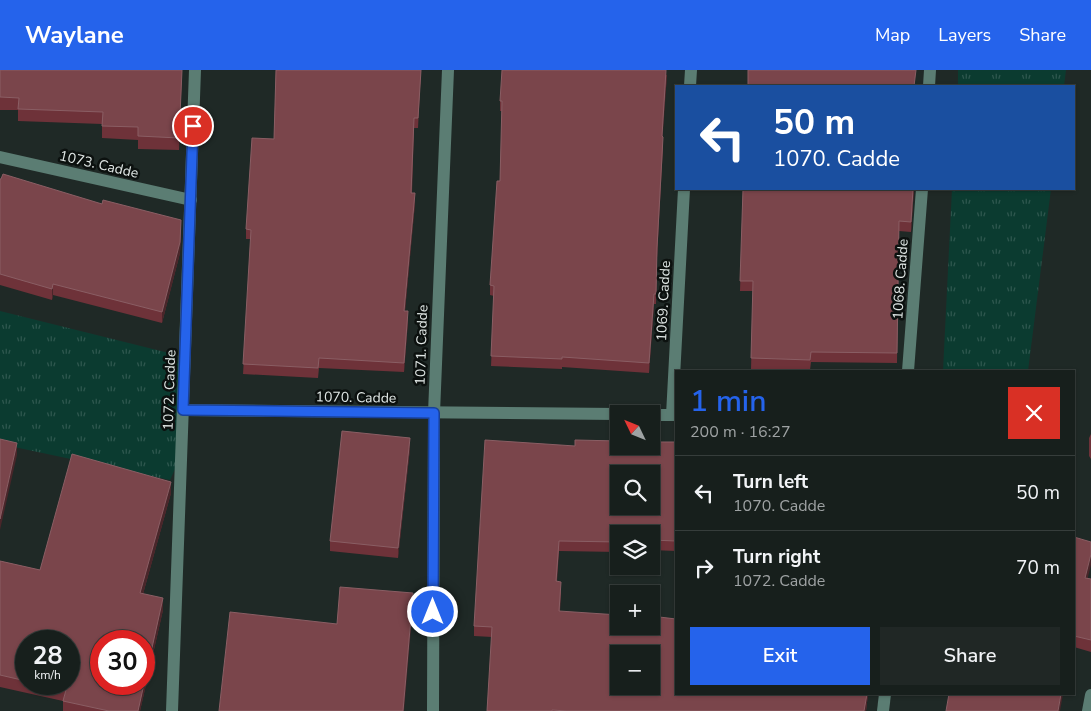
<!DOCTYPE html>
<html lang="en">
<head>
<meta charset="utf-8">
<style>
	body { margin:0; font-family:"Nunito Sans",sans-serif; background:#202725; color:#f1f3f6; height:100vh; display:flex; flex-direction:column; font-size:19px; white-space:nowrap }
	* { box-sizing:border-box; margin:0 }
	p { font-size:16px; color:#9ea2a3 }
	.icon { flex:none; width:28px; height:28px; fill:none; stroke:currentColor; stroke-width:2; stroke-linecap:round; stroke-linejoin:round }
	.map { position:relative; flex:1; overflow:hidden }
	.drawer { position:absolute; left:675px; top:300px; width:400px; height:325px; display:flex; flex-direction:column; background:#171f1c; border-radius:0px; box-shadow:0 1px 4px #0004,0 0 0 1px #363d3b }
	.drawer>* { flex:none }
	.guide { position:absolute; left:675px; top:15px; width:400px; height:105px; border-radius:0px; box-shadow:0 1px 4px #0004,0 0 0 1px #363d3b; background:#1a4fa0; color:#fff; overflow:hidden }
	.needle { width:32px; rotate:313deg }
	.fabs { position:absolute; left:610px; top:335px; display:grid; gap:10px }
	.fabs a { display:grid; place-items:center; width:50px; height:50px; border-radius:0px; background:#171f1c; box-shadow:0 1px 4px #0004,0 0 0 1px #363d3b; font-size:25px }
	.speed { position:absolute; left:15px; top:560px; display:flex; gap:10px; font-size:25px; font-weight:700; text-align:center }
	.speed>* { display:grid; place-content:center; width:65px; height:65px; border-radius:50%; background:#171f1c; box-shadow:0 1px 4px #0004,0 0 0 1px #363d3b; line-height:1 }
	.speed small { font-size:12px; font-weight:400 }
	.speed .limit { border:8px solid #d22; background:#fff; color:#111 }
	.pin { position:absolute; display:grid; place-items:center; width:42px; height:42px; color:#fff; margin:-21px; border:2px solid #fff; border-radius:50%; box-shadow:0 1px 5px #0007 }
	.me { position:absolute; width:55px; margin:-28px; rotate:0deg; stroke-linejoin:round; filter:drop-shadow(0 0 4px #0008) }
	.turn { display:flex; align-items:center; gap:18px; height:105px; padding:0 15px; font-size:22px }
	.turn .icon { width:65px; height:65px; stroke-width:2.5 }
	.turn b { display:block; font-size:35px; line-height:42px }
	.round { display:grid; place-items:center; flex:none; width:52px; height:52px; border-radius:0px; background:#202725 }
	.head { display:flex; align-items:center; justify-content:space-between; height:85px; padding:0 15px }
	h1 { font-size:30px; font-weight:600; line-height:38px; color:#2563eb }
	.cta { display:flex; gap:10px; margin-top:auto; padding:10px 15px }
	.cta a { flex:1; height:58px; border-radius:0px; background:#2563eb; color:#fff; font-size:20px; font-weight:600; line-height:58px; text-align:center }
	.cta a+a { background:#202725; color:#f1f3f6 }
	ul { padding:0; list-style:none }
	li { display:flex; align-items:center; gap:15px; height:75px; padding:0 15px; border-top:1px solid #363d3b }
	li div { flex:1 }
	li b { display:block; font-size:19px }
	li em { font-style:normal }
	header { display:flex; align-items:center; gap:30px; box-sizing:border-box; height:70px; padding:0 25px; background:#2563eb; color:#fff }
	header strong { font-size:24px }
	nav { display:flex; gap:28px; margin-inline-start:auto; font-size:18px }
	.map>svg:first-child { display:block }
	.park { fill:url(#park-tufts) }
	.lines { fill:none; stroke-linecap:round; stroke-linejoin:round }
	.minor { stroke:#5b7d73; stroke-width:12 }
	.wall { fill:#6e3239; fill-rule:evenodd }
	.shaded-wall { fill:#49262a }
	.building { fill:#7a454b; stroke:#8a5e64; fill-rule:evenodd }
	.route-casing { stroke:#184099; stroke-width:12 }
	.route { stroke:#2563eb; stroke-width:9 }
	.labels { text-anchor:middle; stroke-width:5; stroke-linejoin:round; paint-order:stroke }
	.street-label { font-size:14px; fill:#e0e7e5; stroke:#0c110f }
</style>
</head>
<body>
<header>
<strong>Waylane</strong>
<nav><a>Map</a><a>Layers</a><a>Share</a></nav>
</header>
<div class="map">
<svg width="1091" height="641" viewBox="0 0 1091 641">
	<defs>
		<pattern id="park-tufts" width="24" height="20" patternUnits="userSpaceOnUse" patternTransform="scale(1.25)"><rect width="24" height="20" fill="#0b3b30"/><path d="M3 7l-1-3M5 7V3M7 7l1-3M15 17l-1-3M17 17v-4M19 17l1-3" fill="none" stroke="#2e574e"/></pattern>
	</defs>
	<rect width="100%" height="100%" fill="#1f2926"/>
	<g class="park">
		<polygon points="958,0 1066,0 1064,16 958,16"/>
		<polygon points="952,119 1051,119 1028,301 943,301"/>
		<polygon points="0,241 177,285 187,338 185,377 170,410 0,374"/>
	</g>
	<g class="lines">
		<g class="minor">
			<polyline points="690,16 691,0"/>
			<polyline points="929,16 930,0"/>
			<polyline points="0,87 191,130"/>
			<polyline points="908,301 922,119"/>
			<polyline points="183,340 619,344"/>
			<polyline points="651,345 676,345"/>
			<polyline points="672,345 684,119"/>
			<polyline points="172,641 195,0"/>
			<polyline points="433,641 434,343 448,0"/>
			<polyline points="883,641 885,624"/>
			<polyline points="1088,641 1091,625"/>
		</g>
	</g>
	<g class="wall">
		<polygon points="0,0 182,0 179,80 138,79 138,70 102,68 102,54 18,51 18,40 0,40"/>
		<polygon points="276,0 421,0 418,58 414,58 412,123 415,133 405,241 408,251 404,302 319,298 318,308 243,304 251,169 246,169 246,159 274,69"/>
		<polygon points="667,5 662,67 663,77 657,188 656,234 654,234 649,303 562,297 562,299 491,296 494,226 490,225 490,215 500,111 502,41 500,41 500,31"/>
		<polygon points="0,109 181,161 180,183 162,253 53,225 52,230 0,215"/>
		<polygon points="743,119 914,119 911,162 899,161 897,293 811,292 810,300 751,299 753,221 740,221"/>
		<polygon points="1091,364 1091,389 1089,386 1089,368"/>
		<polygon points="676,372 676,481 651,480 651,464 619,464 619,482 559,481 557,511 561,522 560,541 676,624 868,624 866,641 487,641 492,567 474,566 474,556 575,376 619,376"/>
		<polygon points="410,378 398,488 330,481 330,471"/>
		<path d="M 171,423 L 143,524 L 163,540 L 140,641 L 63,641 L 63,631 L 0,617 L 0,491 L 40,500 ZM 26,571 L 69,614 L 26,614 Z"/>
		<polygon points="1074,467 1088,508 1091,509 1091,582 1074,577"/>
	</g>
	<g class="shaded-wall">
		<polygon points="182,0 179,80 179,68"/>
		<polygon points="667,0 667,5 662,76 662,66"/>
		<polygon points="663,67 657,188 656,234 657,178"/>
		<polygon points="913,119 914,119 911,162 911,152"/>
		<polygon points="415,123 415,133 404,251 404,241"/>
		<polygon points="181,150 180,183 162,253 162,242"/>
		<polygon points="53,214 53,225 52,230 52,219"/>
		<polygon points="654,224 654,234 649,303 649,293"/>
		<polygon points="408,241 408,251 404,302 404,293"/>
		<polygon points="410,368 410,378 398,488 398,478"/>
		<polygon points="17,373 17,385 0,460 0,449"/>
		<polygon points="171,412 171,423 140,535 140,523"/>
		<polygon points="1091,484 1091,495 1085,519 1085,508"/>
		<polygon points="413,523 413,535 404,641 403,641"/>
		<polygon points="163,528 163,540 140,641 138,641"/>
		<polygon points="867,624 868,624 866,641 864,641"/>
		<polygon points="1061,624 1063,624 1060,641 1058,641"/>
	</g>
	<g class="building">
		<polygon points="0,0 182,0 179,68 138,66 138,57 102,56 103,42 18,39 19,28 0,27"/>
		<polygon points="276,0 421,0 418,48 414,48 411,123 415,123 404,241 408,241 404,293 319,288 318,298 243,294 251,160 246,159 252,68 274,69"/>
		<polygon points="502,0 666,0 662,66 663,67 657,178 656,224 654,224 649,293 562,287 562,289 491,286 494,216 490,215 497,111 500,111 502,31 500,31"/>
		<polygon points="748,0 916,0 914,16 748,16"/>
		<polygon points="3,104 102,134 103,130 181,150 180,172 162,242 53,214 52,219 0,204 0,109 1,109"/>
		<polygon points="743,119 913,119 911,152 899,151 897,283 811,282 810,290 751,288 753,211 740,211"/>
		<polygon points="342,361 410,368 398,478 330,471"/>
		<polygon points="0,369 17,373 0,449"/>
		<path d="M 485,370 L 575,376 L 575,370 L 619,371 L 619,376 L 651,376 L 651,372 L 676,372 L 676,471 L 651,470 L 651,464 L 619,464 L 619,472 L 559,471 L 556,511 L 561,512 L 559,541 L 619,545 L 619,556 L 651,556 L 651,546 L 676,549 L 676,624 L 867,624 L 864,641 L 567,641 L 552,640 L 552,641 L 487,641 L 492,557 L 474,556 ZM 619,404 L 651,404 L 651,436 L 619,436 ZM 619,584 L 651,584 L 651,616 L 619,616 Z"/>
		<polygon points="72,384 171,412 140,523 163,528 144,614 144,571 101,571 101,614 144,614 138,641 109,641 63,631 66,620 37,614 69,614 69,571 26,571 26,611 0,605 0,491 40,500"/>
		<polygon points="1074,467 1091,472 1091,484 1085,508 1091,509 1091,570 1074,566"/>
		<polygon points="340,517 413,523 403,641 219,641 230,542 337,554"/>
		<polygon points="949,624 1061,624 1058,641 946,641"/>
	</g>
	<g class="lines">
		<defs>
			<polyline id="route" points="193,56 183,340 434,343 433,542"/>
		</defs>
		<use href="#route" class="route-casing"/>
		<use href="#route" class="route"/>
	</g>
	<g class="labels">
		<g class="street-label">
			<text transform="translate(99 94) rotate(13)" y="5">1073. Cadde</text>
			<text transform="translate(900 209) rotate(-86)" y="5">1068. Cadde</text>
			<text transform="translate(663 231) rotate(-87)" y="5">1069. Cadde</text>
			<text transform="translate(421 275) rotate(-88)" y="5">1071. Cadde</text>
			<text transform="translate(169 320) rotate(-88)" y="5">1072. Cadde</text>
			<text transform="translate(356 327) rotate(1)" y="5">1070. Cadde</text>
		</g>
	</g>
</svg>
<div class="fabs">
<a><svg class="needle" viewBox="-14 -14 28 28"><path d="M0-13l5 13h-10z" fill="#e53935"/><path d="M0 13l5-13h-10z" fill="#9ea2a3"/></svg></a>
<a><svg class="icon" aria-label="search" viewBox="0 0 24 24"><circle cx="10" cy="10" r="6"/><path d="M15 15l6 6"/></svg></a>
<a><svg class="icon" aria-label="layers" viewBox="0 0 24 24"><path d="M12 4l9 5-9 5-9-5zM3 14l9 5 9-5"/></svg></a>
<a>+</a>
<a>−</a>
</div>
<div class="speed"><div>28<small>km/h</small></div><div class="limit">30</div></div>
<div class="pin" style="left:193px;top:56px;background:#d93025"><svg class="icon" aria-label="arrive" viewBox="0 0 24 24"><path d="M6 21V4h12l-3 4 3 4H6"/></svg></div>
<svg class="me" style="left:433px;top:542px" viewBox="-20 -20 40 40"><circle r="17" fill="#2563eb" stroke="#fff" stroke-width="3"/><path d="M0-11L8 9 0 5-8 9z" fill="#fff"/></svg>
<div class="guide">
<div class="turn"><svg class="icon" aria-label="left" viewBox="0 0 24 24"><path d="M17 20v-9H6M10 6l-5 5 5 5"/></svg><div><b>50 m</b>1070. Cadde</div></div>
</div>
<section class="drawer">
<div class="head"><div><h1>1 min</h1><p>200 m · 16:27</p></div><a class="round" style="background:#d93025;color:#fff"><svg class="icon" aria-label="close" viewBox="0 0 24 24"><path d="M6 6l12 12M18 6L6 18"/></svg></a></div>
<ul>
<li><svg class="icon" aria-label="left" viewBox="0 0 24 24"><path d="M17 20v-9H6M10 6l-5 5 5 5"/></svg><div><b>Turn left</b><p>1070. Cadde</p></div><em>50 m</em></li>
<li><svg class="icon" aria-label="right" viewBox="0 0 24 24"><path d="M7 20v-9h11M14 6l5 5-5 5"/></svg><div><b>Turn right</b><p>1072. Cadde</p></div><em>70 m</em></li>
</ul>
<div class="cta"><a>Exit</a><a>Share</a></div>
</section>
</div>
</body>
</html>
